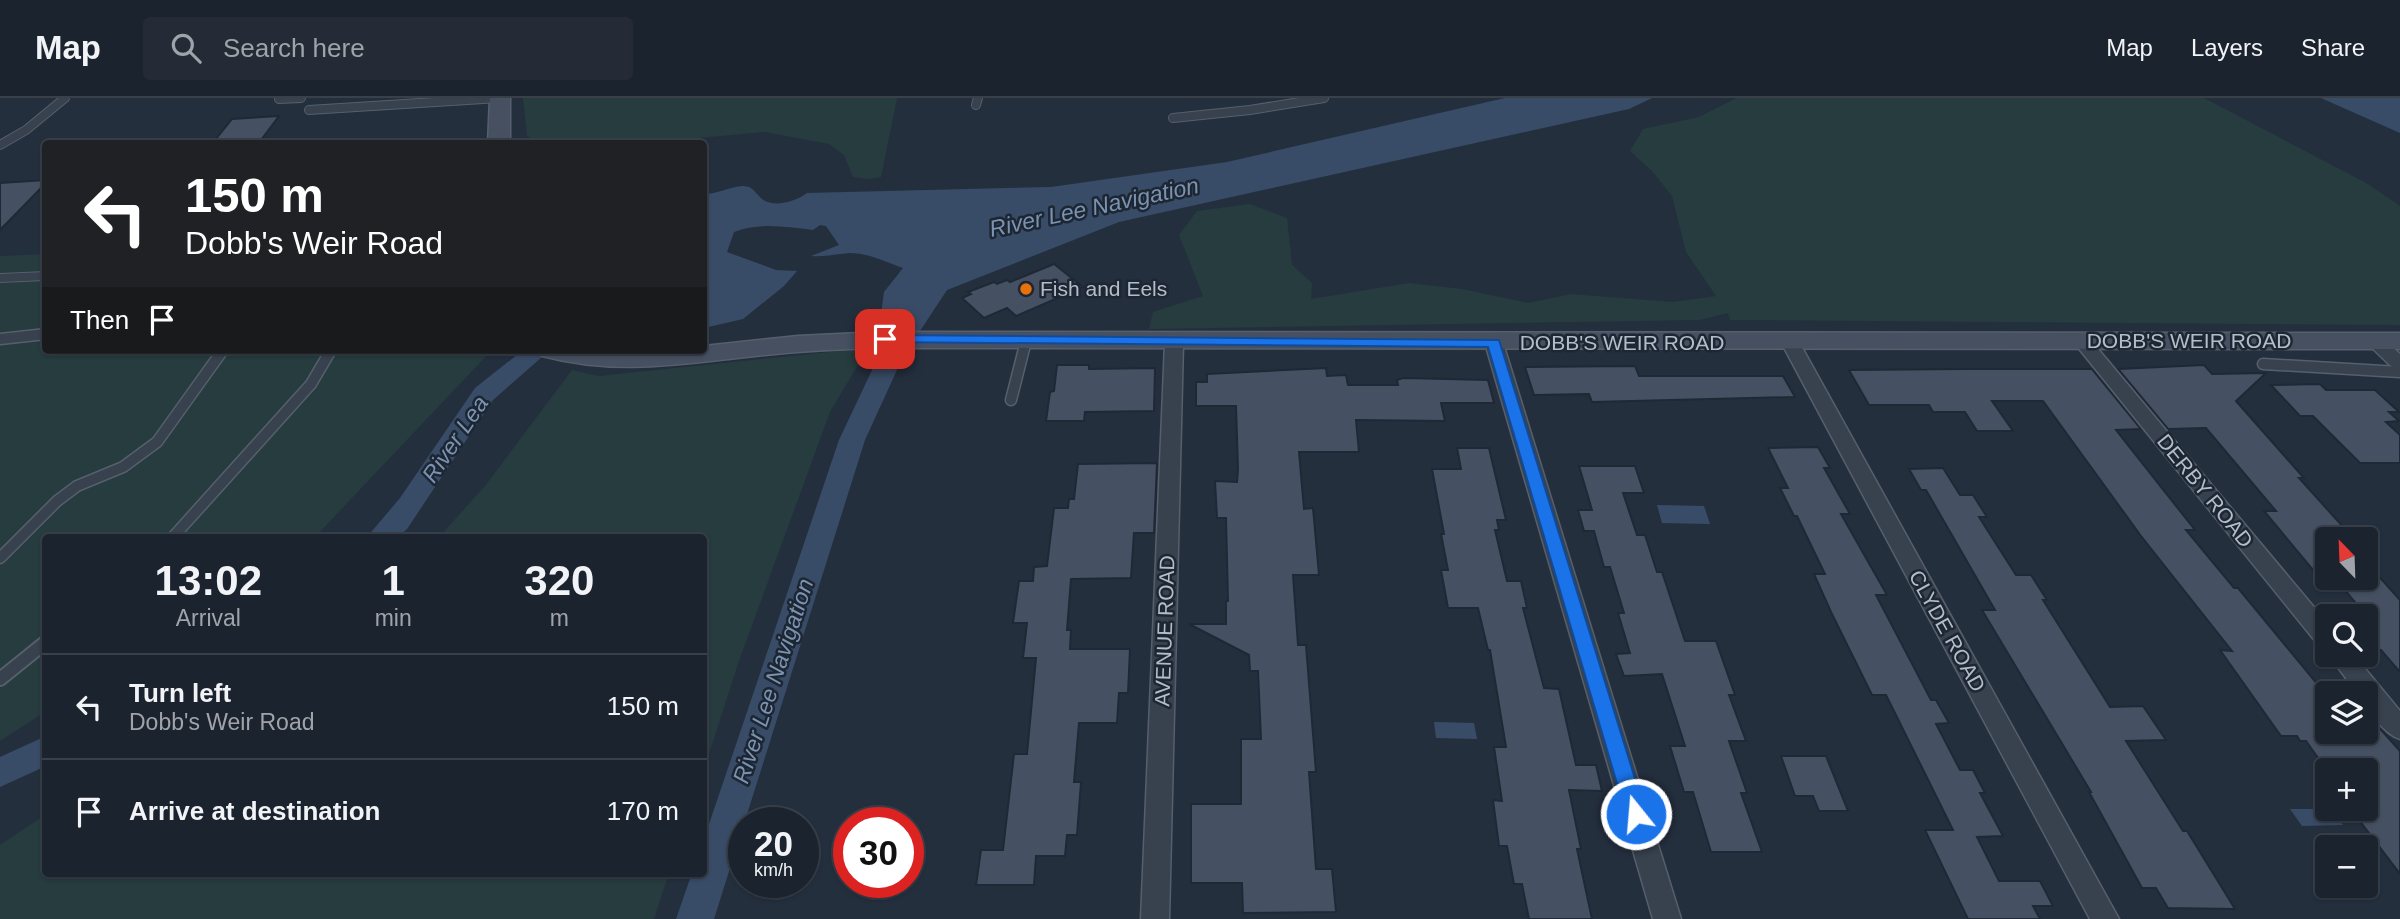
<!DOCTYPE html>
<html lang="en">
<head>
<meta charset="utf-8">
<style>
	body { margin:0; font-family:Helvetica,sans-serif; background:#242b36; color:#f1f3f6; height:100vh; display:flex; flex-direction:column; font-size:26px; white-space:nowrap }
	* { box-sizing:border-box; margin:0 }
	p { font-size:23px; color:#a0a4aa }
	.icon { flex:none; width:38px; height:38px; fill:none; stroke:currentColor; stroke-width:2; stroke-linecap:round; stroke-linejoin:round }
	.map { position:relative; flex:1; overflow:hidden }
	.details { position:absolute; left:42px; top:436px; width:665px; height:343px; display:flex; flex-direction:column; background:#1b232e; border-radius:7px; box-shadow:0 2px 5px #0004,0 0 0 2px #39404a }
	.details>* { flex:none }
	.banner { position:absolute; left:42px; top:42px; width:665px; height:214px; border-radius:7px; box-shadow:0 2px 5px #0004,0 0 0 2px #39404a; background:#202124; color:#fff; overflow:hidden }
	.needle { width:46px; rotate:337deg }
	.fabs { position:absolute; left:2315px; top:429px; display:grid; gap:14px }
	.fabs a { display:grid; place-items:center; width:63px; height:63px; border-radius:7px; background:#1b232e; box-shadow:0 2px 5px #0004,0 0 0 2px #39404a; font-size:35px }
	.speed { position:absolute; left:728px; top:709px; display:flex; gap:14px; font-size:35px; font-weight:700; text-align:center }
	.speed>* { display:grid; place-content:center; width:91px; height:91px; border-radius:50%; background:#1b232e; box-shadow:0 2px 5px #0004,0 0 0 2px #39404a; line-height:1 }
	.speed small { font-size:18px; font-weight:400 }
	.speed .limit { border:10px solid #d22; background:#fff; color:#111 }
	.pin { position:absolute; display:grid; place-items:center; width:60px; height:60px; color:#fff; margin:-30px; border-radius:14px; box-shadow:0 4px 10px #0006 }
	.me { position:absolute; width:77px; margin:-38px; rotate:343deg; stroke-linejoin:round; filter:drop-shadow(0 0 5px #0008) }
	.turn { display:flex; align-items:center; gap:24px; height:147px; padding:0 28px; font-size:32px }
	.turn .icon { width:91px; height:91px; stroke-width:2.5 }
	.turn b { display:block; font-size:49px; line-height:60px }
	.then { display:flex; align-items:center; height:66px; padding:0 28px; background:#0003; gap:14px; font-size:26px }
	.eta { display:flex; justify-content:space-evenly; align-items:center; height:119px; text-align:center }
	.eta b { font-size:42px; font-weight:600; line-height:49px }
	ul { padding:0; list-style:none }
	li { display:flex; align-items:center; gap:21px; height:105px; padding:0 28px; border-top:2px solid #39404a }
	li div { flex:1 }
	li b { display:block; font-size:26px }
	li em { font-style:normal }
	header { display:flex; align-items:center; gap:42px; box-sizing:border-box; height:98px; padding:0 35px; background:#1b232e; border-bottom:2px solid #39404a }
	header strong { font-size:33px }
	nav { display:flex; gap:38px; margin-inline-start:auto; font-size:24px }
	.search { width:490px; height:63px; background:#242b36; display:flex; align-items:center; gap:18px; box-sizing:border-box; padding:0 24px; border-radius:7px; color:#a0a4aa; font-size:26px }
	.map>svg:first-child { display:block }
	.green { fill:#263c3f }
	.water { fill:#394c67 }
	.lines { fill:none; stroke-linecap:round; stroke-linejoin:round }
	.canal { fill:#394c67; fill-rule:evenodd }
	.building { fill:#455162; stroke:#1f2835; stroke-width:2 }
	.lane-far2-casing { stroke:#565f6c; stroke-width:10 }
	.lane-far1-casing { stroke:#565f6c; stroke-width:13 }
	.lane-casing { stroke:#565f6c; stroke-width:16 }
	.street-casing { stroke:#565f6c; stroke-width:3 }
	.secondary-casing { stroke:#565f6c; stroke-width:3 }
	.lane-far2 { stroke:#38414e; stroke-width:8 }
	.lane-far1 { stroke:#38414e; stroke-width:10 }
	.lane { stroke:#38414e; stroke-width:12 }
	.street { fill:#38414e; fill-rule:evenodd }
	.secondary { fill:#465061; fill-rule:evenodd }
	.route { fill:#1a73e8; stroke:#114b97; stroke-width:2 }
	.food-dot { fill:#e8710a; stroke:#1d2633; stroke-width:2.5 }
	.labels { text-anchor:middle; stroke-width:5; stroke-linejoin:round; paint-order:stroke }
	.poi-label { font-size:21px; fill:#b4bcc9; stroke:#1d2633; text-anchor:start }
	.street-label { font-size:21px; fill:#b4bcc9; stroke:#1d2633 }
	.water-label { font-size:23px; font-style:italic; fill:#7c92b1; stroke:#1d2633 }
</style>
</head>
<body>
<header>
<strong>Map</strong>
<div class="search"><svg class="icon" aria-label="search" viewBox="0 0 24 24"><circle cx="10" cy="10" r="6"/><path d="M15 15l6 6"/></svg>Search here</div>
<nav><a>Map</a><a>Layers</a><a>Share</a></nav>
</header>
<div class="map">
<svg width="2400" height="821" viewBox="0 0 2400 821">
	<rect width="100%" height="100%" fill="#242f3e"/>
	<g class="green">
		<polygon points="523,0 897,0 881,79 868,81 853,79 844,57 829,46 765,34 634,46 542,45 527,38"/>
		<polygon points="1737,0 2204,0 2368,86 2400,108 2400,227 1730,222 1728,215 1699,222 1149,231 1153,214 1203,198 1179,137 1197,113 1250,106 1287,120 1292,167 1312,185 1311,201 1409,185 1462,191 1528,205 1571,196 1673,204 1716,198 1686,154 1672,98 1652,73 1630,53 1643,31 1699,19"/>
		<polygon points="45,156 45,175 0,178 0,158"/>
		<polygon points="45,182 46,252 491,253 315,439 46,439 45,614 0,643 0,185"/>
		<polygon points="868,250 830,314 740,560 704,671 704,439 439,439 485,388 572,272 599,278"/>
		<polygon points="45,717 46,775 669,775 654,821 0,821 0,747"/>
	</g>
	<g class="water">
		<path d="M 1505,0 L 1652,0 L 1629,11 L 1119,124 L 947,192 L 920,233 L 879,231 L 884,194 L 903,170 C 887,164 867,155 850,155 C 836,156 825,159 811,158 L 839,147 L 826,128 L 820,127 L 813,132 C 785,129 760,124 734,134 L 727,154 L 776,172 L 797,173 L 784,188 L 743,221 L 704,230 L 704,96 C 717,96 729,89 742,88 C 754,87 756,98 765,103 C 777,109 797,103 807,95 L 1051,89 L 1227,64 Z"/>
		<polygon points="2321,0 2400,0 2400,35"/>
		<polygon points="1657,407 1704,408 1710,426 1662,425"/>
		<polygon points="1434,624 1474,625 1477,641 1436,640"/>
		<polygon points="2290,711 2331,711 2343,727 2302,728"/>
	</g>
	<g class="lines">
		<g class="canal">
			<polygon points="911,208 919,210 923,215 865,342 714,821 676,821 692,775 704,775 704,741 839,342 899,215 903,210"/>
			<polygon points="523,252 550,252 493,302 407,431 398,439 367,439 400,400 475,290"/>
			<polygon points="46,638 46,668 0,689 0,659"/>
		</g>
	</g>
	<g class="building">
		<polygon points="279,18 258,46 212,46 232,21"/>
		<polygon points="46,82 46,85 0,132 0,85"/>
		<polygon points="1054,166 1083,189 1016,218 1007,210 984,220 962,200 971,196 968,194 994,184 997,186 1007,182 1010,184"/>
		<polygon points="1057,267 1089,267 1089,271 1155,270 1154,313 1085,314 1084,323 1046,323 1050,294 1054,293"/>
		<polygon points="2204,267 2212,276 2266,275 2236,303 2304,380 2299,380 2354,441 2328,441 2328,480 2366,480 2366,464 2400,502 2400,574 2381,552 2366,552 2366,517 2338,484 2323,484 2264,413 2276,413 2206,330 2168,331 2118,271"/>
		<polygon points="1635,268 1639,278 1783,278 1795,299 1592,304 1589,296 1534,297 1525,269"/>
		<polygon points="1326,270 1327,278 1346,277 1348,287 1398,287 1397,282 1403,280 1488,282 1494,305 1441,305 1445,323 1356,322 1359,354 1299,354 1304,411 1313,410 1319,477 1293,477 1298,547 1306,547 1316,674 1309,674 1316,771 1332,771 1336,814 1243,815 1242,785 1191,785 1191,706 1241,706 1241,641 1261,641 1258,573 1250,573 1249,557 1189,526 1226,526 1226,503 1228,503 1226,420 1217,420 1215,383 1237,384 1238,371 1236,308 1196,308 1196,284 1207,284 1207,276"/>
		<polygon points="1966,271 2092,271 2141,331 2116,332 2195,432 2186,432 2234,490 2238,490 2328,599 2328,634 2366,634 2366,625 2375,625 2400,653 2400,776 2350,710 2366,710 2366,672 2328,674 2306,643 2300,643 2297,638 2281,638 2220,552 2232,553 2141,438 2043,303 1992,303 2013,333 1977,333 1965,314 1933,314 1929,307 1869,307 1849,272"/>
		<polygon points="2320,286 2326,292 2375,292 2399,314 2389,314 2399,323 2386,324 2400,337 2400,365 2360,365 2313,318 2300,318 2271,287"/>
		<polygon points="1818,349 1830,370 1824,370 1850,416 1841,416 1887,497 1876,497 1931,602 1936,602 1949,625 1936,626 1960,672 1973,672 1985,695 1980,695 2003,738 1977,739 1999,783 2040,783 2053,808 2033,808 2040,821 1968,821 1925,732 1953,732 1886,597 1872,597 1831,514 1814,476 1825,476 1797,418 1794,418 1780,390 1788,390 1768,350"/>
		<polygon points="1457,350 1489,350 1506,422 1497,422 1499,432 1495,432 1507,483 1521,483 1527,510 1523,510 1544,590 1559,591 1576,667 1596,667 1602,693 1569,692 1581,751 1577,751 1592,821 1529,821 1522,786 1514,786 1507,748 1499,748 1493,702 1502,703 1494,649 1506,649 1490,552 1488,552 1478,510 1448,510 1441,472 1448,472 1441,436 1444,436 1432,371 1461,371"/>
		<polygon points="1157,365 1154,435 1134,435 1131,480 1071,481 1067,532 1071,532 1070,551 1130,551 1128,595 1119,595 1117,625 1079,625 1074,684 1081,684 1077,737 1067,737 1065,758 1036,758 1034,787 976,787 981,752 1003,752 1014,656 1027,656 1036,560 1023,560 1027,525 1013,525 1019,483 1033,483 1034,469 1047,468 1054,410 1068,410 1069,401 1074,401 1078,366"/>
		<polygon points="1579,368 1635,368 1644,395 1623,395 1637,437 1645,437 1657,474 1662,474 1685,543 1716,543 1735,597 1729,597 1746,643 1729,643 1747,695 1741,695 1762,754 1711,754 1693,694 1684,694 1670,648 1685,648 1662,576 1624,578 1616,556 1630,555 1618,515 1624,515 1610,469 1604,469 1594,433 1584,433 1578,412 1592,412"/>
		<polygon points="1943,370 1960,397 1973,397 1987,419 1979,419 2016,477 2031,477 2047,502 2043,502 2110,609 2143,608 2166,642 2126,643 2183,733 2187,733 2235,811 2168,810 2156,790 2142,790 2089,694 2091,694 1982,512 1995,512 1926,392 1921,392 1909,371"/>
		<polygon points="1781,658 1826,658 1848,713 1819,713 1813,698 1795,698"/>
	</g>
	<g class="lines">
		<defs>
			<g id="lane-far2">
				<polyline points="279,1 301,0"/>
				<polyline points="976,7 978,0"/>
				<polyline points="309,12 499,0"/>
				<polyline points="1173,20 1250,12 1324,0"/>
				<polyline points="0,47 26,32 65,0"/>
				<polyline points="0,180 46,178"/>
			</g>
			<g id="lane-far1">
				<polyline points="0,241 46,236"/>
				<polyline points="2263,266 2400,274"/>
				<polyline points="1011,302 1026,243"/>
				<polyline points="173,439 311,286 331,252"/>
				<polyline points="0,460 57,403 77,388 123,369 157,344 223,252"/>
			</g>
			<polyline id="lane" points="0,581 46,544"/>
			<g id="street">
				<polygon points="2082,237 2088,239 2328,526 2328,552 2320,549 2076,247 2073,243"/>
				<polygon points="2375,237 2381,239 2400,256 2400,272 2393,270 2369,247 2366,243"/>
				<polygon points="1790,238 1799,244 2119,821 2090,821 1781,244"/>
				<polygon points="1174,239 1183,245 1169,821 1141,821 1165,245"/>
				<polygon points="1494,239 1503,245 1681,821 1653,821 1485,245"/>
				<path d="M 2328,556 L 2353,556 L 2400,613 L 2400,641 C 2384,636 2366,612 2366,595 L 2357,595 Z"/>
			</g>
			<g id="secondary">
				<polygon points="490,0 510,0 510,46 488,46"/>
				<path d="M 881,234 L 2400,235 L 2400,251 L 881,250 C 833,251 785,254 737,260 C 667,268 611,276 542,258 L 538,252 L 620,255 L 704,252 L 704,248 L 798,238 Z"/>
			</g>
		</defs>
		<use href="#lane-far2" class="lane-far2-casing"/>
		<use href="#lane-far1" class="lane-far1-casing"/>
		<use href="#lane" class="lane-casing"/>
		<use href="#street" class="street-casing"/>
		<use href="#secondary" class="secondary-casing"/>
		<use href="#lane-far2" class="lane-far2"/>
		<use href="#lane-far1" class="lane-far1"/>
		<use href="#lane" class="lane"/>
		<use href="#street" class="street"/>
		<use href="#secondary" class="secondary"/>
	</g>
	<polygon class="route" points="885,237 1499,242 1646,716 1643,722 1636,725 1629,722 1626,716 1488,249 880,244 878,241"/>
	<circle class="food-dot" cx="1026" cy="191" r="7"/>
	<g class="labels">
		<g class="poi-label">
			<text x="1040" y="198">Fish and Eels</text>
		</g>
		<g class="street-label">
			<text x="2189" y="250">DOBB'S WEIR ROAD</text>
			<text x="1622" y="252">DOBB'S WEIR ROAD</text>
			<text transform="translate(2205 393) rotate(51)" y="7">DERBY ROAD</text>
			<text transform="translate(1165 533) rotate(-88)" y="7">AVENUE ROAD</text>
			<text transform="translate(1947 533) rotate(61)" y="7">CLYDE ROAD</text>
		</g>
		<g class="water-label">
			<text transform="translate(1094 109) rotate(-12)" y="8">River Lee Navigation</text>
			<text transform="translate(455 341) rotate(-56)" y="8">River Lea</text>
			<text transform="translate(773 583) rotate(-72)" y="8">River Lee Navigation</text>
		</g>
	</g>
</svg>
<div class="fabs">
<a><svg class="needle" viewBox="-14 -14 28 28"><path d="M0-13l5 13h-10z" fill="#e53935"/><path d="M0 13l5-13h-10z" fill="#a0a4aa"/></svg></a>
<a><svg class="icon" aria-label="search" viewBox="0 0 24 24"><circle cx="10" cy="10" r="6"/><path d="M15 15l6 6"/></svg></a>
<a><svg class="icon" aria-label="layers" viewBox="0 0 24 24"><path d="M12 4l9 5-9 5-9-5zM3 14l9 5 9-5"/></svg></a>
<a>+</a>
<a>−</a>
</div>
<div class="speed"><div>20<small>km/h</small></div><div class="limit">30</div></div>
<div class="pin" style="left:885px;top:241px;background:#d93025"><svg class="icon" aria-label="arrive" viewBox="0 0 24 24"><path d="M6 21V4h12l-3 4 3 4H6"/></svg></div>
<svg class="me" style="left:1636px;top:716px" viewBox="-20 -20 40 40"><circle r="17" fill="#1a73e8" stroke="#fff" stroke-width="3"/><path d="M0-11L8 9 0 5-8 9z" fill="#fff"/></svg>
<div class="banner">
<div class="turn"><svg class="icon" aria-label="left" viewBox="0 0 24 24"><path d="M17 20v-9H6M10 6l-5 5 5 5"/></svg><div><b>150 m</b>Dobb's Weir Road</div></div>
<div class="then">Then<svg class="icon" aria-label="arrive" viewBox="0 0 24 24"><path d="M6 21V4h12l-3 4 3 4H6"/></svg></div>
</div>
<section class="details">
<div class="eta">
<div><b>13:02</b><p>Arrival</p></div>
<div><b>1</b><p>min</p></div>
<div><b>320</b><p>m</p></div>
</div>
<ul>
<li><svg class="icon" aria-label="left" viewBox="0 0 24 24"><path d="M17 20v-9H6M10 6l-5 5 5 5"/></svg><div><b>Turn left</b><p>Dobb's Weir Road</p></div><em>150 m</em></li>
<li><svg class="icon" aria-label="arrive" viewBox="0 0 24 24"><path d="M6 21V4h12l-3 4 3 4H6"/></svg><div><b>Arrive at destination</b></div><em>170 m</em></li>
</ul>
</section>
</div>
</body>
</html>
